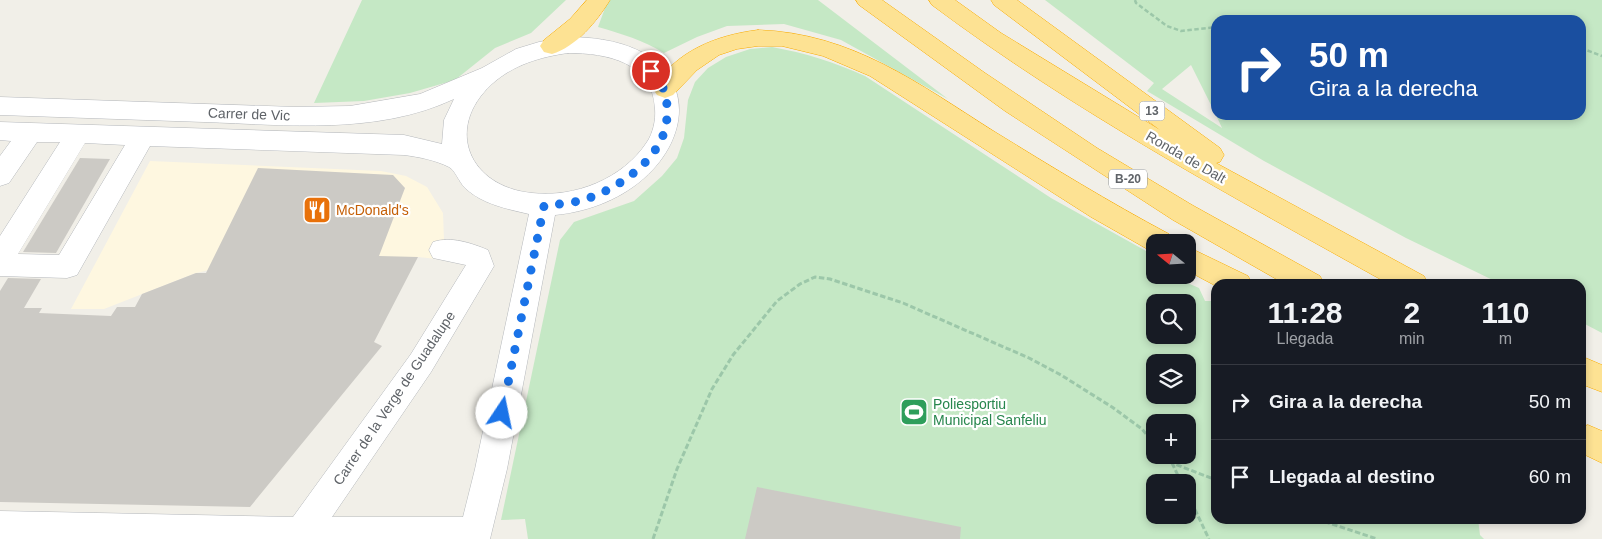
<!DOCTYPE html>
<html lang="es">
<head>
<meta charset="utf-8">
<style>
	body { margin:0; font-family:Helvetica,sans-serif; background:#242831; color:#f1f3f6; height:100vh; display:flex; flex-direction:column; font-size:19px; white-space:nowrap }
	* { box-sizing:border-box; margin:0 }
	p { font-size:16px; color:#9ea1a6 }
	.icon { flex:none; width:28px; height:28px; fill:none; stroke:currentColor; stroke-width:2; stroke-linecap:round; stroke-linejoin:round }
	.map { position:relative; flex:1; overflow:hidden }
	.details { position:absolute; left:1211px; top:279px; width:375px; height:245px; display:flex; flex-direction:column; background:#171b24; border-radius:15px; box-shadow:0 2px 8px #0003 }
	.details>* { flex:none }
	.banner { position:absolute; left:1211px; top:15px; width:375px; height:105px; border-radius:15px; box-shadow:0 2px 8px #0003; background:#1a4fa0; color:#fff; overflow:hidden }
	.needle { width:32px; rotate:288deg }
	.controls { position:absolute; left:1146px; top:234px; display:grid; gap:10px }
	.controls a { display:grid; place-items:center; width:50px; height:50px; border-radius:10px; background:#171b24; box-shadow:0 2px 8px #0003; font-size:25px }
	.pin { position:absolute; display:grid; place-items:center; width:42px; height:42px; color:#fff; margin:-21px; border:2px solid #fff; border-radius:50%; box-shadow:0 1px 5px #0007 }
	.me { position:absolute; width:55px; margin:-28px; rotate:11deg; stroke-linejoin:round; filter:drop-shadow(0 0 4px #0008) }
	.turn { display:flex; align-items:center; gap:18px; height:105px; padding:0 15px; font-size:22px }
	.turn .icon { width:65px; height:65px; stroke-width:2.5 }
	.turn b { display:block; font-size:35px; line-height:42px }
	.eta { display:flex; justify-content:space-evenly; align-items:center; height:85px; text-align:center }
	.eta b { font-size:30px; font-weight:600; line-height:35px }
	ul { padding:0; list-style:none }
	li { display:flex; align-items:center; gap:15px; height:75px; padding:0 15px; border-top:1px solid #363941 }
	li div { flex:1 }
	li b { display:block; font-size:19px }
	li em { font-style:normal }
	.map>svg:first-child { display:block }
	.commercial { fill:#fef7e0 }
	.green { fill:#c5e8c5; fill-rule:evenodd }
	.building { fill:#cccac5 }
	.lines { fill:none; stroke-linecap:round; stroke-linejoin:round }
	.minor-casing { stroke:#b5b8bc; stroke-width:1 }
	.highway-casing { stroke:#f9ab00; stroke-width:1 }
	.path-far1 { stroke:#9cc7a9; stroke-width:2.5; stroke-dasharray:4.5 2.5; stroke-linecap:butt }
	.path { stroke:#9cc7a9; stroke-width:3; stroke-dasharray:5.5 2.5; stroke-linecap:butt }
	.minor { fill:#fff; fill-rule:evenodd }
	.highway { fill:#fde293; fill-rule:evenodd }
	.route { stroke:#1a73e8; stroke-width:9; stroke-dasharray:0 16.2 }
	.labels { text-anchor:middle; stroke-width:4.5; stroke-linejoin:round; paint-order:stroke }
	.shield { fill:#fff; stroke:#8f9295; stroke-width:1 }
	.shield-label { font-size:12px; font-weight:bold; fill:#5f6368 }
	.street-label { font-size:14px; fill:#5f6368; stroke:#fff }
	.food-label { font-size:14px; fill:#c56008; stroke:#fff; text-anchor:start }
	.leisure-label { font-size:14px; fill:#27864d; stroke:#fff; text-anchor:start }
</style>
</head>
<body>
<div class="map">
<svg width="1602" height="539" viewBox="0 0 1602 539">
	<rect width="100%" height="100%" fill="#f1efe8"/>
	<polygon class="commercial" points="150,161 381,171 406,176 427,187 443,213 444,240 437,259 418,257 236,264 196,273 104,309 71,309"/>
	<g class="green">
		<polygon points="362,0 566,0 531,33 495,48 455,80 410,93 364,101 314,103"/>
		<path d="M 608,0 L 818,0 L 948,99 L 841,40 L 784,24 L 727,26 L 697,37 L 664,53 C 643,40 622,34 598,27 Z"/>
		<path d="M 1045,0 L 1602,0 L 1602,333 L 1581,322 L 1581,284 L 1501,284 L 1406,238 L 1264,161 L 1147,91 L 1154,83 ZM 1216,20 L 1581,20 L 1581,115 L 1216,115 L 1222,128 L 1162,89 L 1191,65 L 1216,115 Z"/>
		<path d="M 772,47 C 805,53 834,62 865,76 L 1051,198 L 1155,256 L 1155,275 L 1169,275 L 1199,288 L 1205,301 L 1216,301 L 1216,519 L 1478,519 L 1480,535 L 1484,539 L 528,539 L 525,519 L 501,520 L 560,240 L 574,222 L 634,201 L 662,176 L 677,158 L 684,138 L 688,100 L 695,82 L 708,68 L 726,57 L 750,49 ZM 1155,302 L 1188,302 L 1188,335 L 1155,335 ZM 1155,362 L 1188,362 L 1188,395 L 1155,395 ZM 1155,422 L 1188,422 L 1188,455 L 1155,455 ZM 1155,482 L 1188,482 L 1188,515 L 1155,515 Z"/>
	</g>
	<g class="building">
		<polygon points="80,158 110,159 56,253 23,252"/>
		<polygon points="258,168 393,175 405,188 379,256 418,257 374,342 382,346 250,507 0,502 0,291 8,278 41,279 24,308 42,308 39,313 111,316 117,307 135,307 142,294 196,273 206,273"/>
		<polygon points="757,487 961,527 960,539 745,539"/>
	</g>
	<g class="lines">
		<defs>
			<path id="minor" d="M 568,37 C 738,37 696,201 555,215 L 507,469 L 490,539 L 0,539 L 0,511 L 293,517 L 411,354 L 466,265 L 433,258 L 429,250 L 433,242 C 451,236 471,243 488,250 L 494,266 L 431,372 L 332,517 L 463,517 L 475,469 L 529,214 C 507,209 482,204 465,188 C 459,182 455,170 449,167 C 435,160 419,157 404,155 L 150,146 L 77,275 L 67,278 L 0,276 L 0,236 L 60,142 L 37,142 L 9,183 L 0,186 L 0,156 L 11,141 L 0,140 L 0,122 L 404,135 L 442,144 L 444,120 L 454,99 C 377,135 287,125 204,122 C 136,120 68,117 0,115 L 0,97 L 295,107 L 350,106 L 420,94 L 482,68 L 516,49 L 539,42 ZM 568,53 C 607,53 653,62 655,109 C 656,120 653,133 647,142 C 623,179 574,198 532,193 C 470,187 443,129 492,84 C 513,65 540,57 568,53 ZM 85,143 L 125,145 L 59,255 L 18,254 Z"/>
			<g id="highway">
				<path d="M 587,0 L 610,0 C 597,21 576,47 552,54 L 544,52 L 540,46 L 544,40 L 570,19 Z"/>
				<polygon points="856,0 882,0 985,73 1097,148 1192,205 1320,276 1324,284 1285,284 1173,220 1005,111 859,5"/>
				<path d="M 929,0 L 955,0 L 1001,33 L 1160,130 L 994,5 L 991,0 L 1017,0 L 1220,148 L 1224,155 L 1220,162 L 1216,163 L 1424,276 L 1428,284 L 1389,284 C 1233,197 1075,112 932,5 Z"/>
				<path d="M 758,30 C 852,33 919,84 995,132 C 1052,167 1109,202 1169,234 L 1172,242 L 1155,242 L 1155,252 L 1149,250 L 1091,217 L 870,76 L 823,56 L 782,46 L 758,46 L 737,49 L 719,55 L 697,70 L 673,95 L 665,98 L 657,95 L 653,89 C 675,51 717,35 758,30 Z"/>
				<polygon points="1188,247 1248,276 1252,284 1216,284 1216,286 1188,271"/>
				<polygon points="1581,356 1602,365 1602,392 1581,384"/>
				<polygon points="1588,425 1602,431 1602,463 1581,453 1581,428"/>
			</g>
		</defs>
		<use href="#minor" class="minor-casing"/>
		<use href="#highway" class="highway-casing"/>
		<g class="path-far1">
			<polyline points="1135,0 1136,3 1167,26 1181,31 1216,27"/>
			<polyline points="1581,48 1602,56"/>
		</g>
		<g class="path">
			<polyline points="1164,455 1172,463 1216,480"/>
			<polyline points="1172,463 1181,482"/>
			<polyline points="1188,495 1209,539"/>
			<polyline points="1317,519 1377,539"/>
			<polyline points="653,539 677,469 712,389 733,355 777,301 800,284 815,277 830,279 903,303 1029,358 1061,375 1112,407 1142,429 1155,445"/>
		</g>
		<use href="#minor" class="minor"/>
		<use href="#highway" class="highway"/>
	</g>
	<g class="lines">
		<path class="route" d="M 502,413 L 544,206 C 559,204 575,203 589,198 C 623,186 666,155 667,116 C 668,97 664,84 651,71"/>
	</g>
	<defs>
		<symbol id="restaurant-square" viewBox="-11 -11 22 22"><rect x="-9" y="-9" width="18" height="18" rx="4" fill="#e8710a" stroke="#fff"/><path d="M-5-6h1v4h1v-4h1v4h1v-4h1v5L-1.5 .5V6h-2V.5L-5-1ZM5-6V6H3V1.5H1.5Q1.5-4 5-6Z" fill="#fff"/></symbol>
		<symbol id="stadium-square" viewBox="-11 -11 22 22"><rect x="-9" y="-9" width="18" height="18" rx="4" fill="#2e9e5b" stroke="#fff"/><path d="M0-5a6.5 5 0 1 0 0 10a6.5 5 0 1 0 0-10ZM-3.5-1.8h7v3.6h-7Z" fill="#fff"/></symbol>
	</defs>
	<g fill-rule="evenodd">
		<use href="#restaurant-square" x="301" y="194" width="32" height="32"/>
		<use href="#stadium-square" x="898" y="396" width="32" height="32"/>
	</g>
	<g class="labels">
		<g class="shield">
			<rect x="1139.5" y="101.5" width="25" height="19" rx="4"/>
			<rect x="1109" y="169.5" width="38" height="19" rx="4"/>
		</g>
		<g class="shield-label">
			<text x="1152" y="115">13</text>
			<text x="1128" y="183">B-20</text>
		</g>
		<g class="street-label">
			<text transform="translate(249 114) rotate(2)" y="5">Carrer de Vic</text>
			<text transform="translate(1186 157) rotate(30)" y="5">Ronda de Dalt</text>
			<text transform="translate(394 398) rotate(-56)" y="5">Carrer de la Verge de Guadalupe</text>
		</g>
		<g class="food-label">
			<text x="336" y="215">McDonald's</text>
		</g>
		<g class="leisure-label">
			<text x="933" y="409">Poliesportiu<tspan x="933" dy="16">Municipal Sanfeliu</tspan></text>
		</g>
	</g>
</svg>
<div class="controls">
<a><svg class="needle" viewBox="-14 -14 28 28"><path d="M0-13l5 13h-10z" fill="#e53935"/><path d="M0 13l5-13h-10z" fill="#9ea1a6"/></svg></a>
<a><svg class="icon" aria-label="search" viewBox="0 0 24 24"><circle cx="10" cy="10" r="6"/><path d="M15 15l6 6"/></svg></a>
<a><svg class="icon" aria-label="layers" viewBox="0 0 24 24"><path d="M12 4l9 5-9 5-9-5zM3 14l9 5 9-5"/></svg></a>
<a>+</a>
<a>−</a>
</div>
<div class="pin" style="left:651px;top:71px;background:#d93025"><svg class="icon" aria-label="arrive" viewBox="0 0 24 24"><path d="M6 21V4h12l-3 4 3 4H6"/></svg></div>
<svg class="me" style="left:502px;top:413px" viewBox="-20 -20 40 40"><circle r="19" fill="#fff"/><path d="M0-13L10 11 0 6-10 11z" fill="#1a73e8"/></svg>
<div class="banner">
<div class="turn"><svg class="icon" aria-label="right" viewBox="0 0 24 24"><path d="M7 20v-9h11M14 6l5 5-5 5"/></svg><div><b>50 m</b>Gira a la derecha</div></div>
</div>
<section class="details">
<div class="eta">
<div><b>11:28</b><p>Llegada</p></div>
<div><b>2</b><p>min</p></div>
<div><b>110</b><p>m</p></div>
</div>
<ul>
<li><svg class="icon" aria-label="right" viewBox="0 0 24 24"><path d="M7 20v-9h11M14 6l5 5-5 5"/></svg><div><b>Gira a la derecha</b></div><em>50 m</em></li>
<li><svg class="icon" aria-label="arrive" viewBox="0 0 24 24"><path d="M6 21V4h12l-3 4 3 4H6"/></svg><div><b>Llegada al destino</b></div><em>60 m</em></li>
</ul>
</section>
</div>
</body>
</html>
